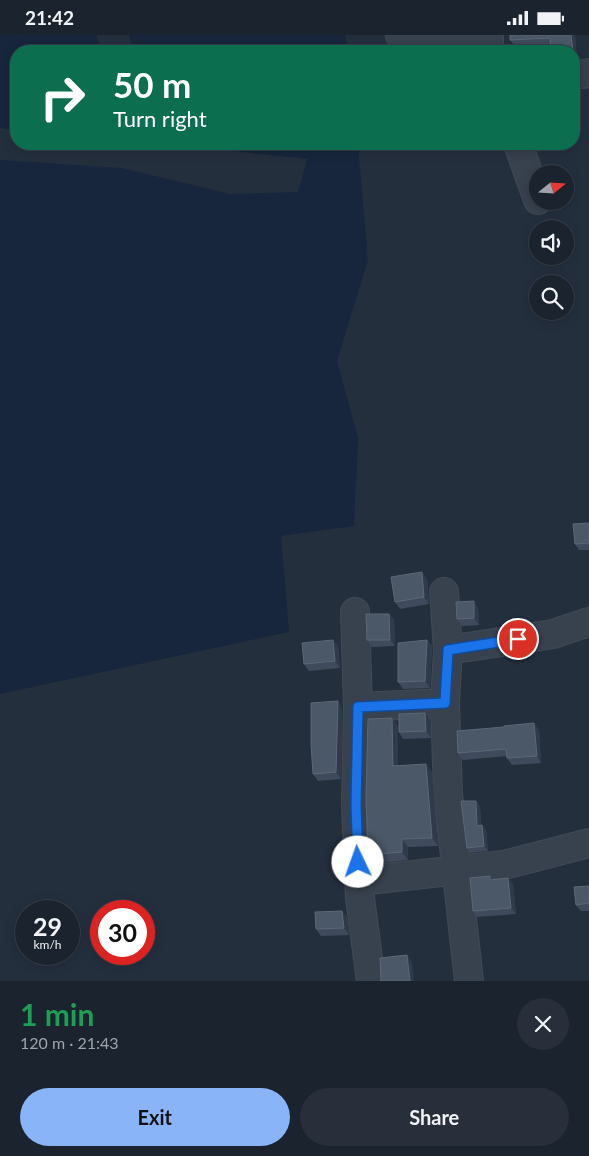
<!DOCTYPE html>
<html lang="en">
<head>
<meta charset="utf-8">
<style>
	body { margin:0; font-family:Lato,sans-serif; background:#282f3a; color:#f1f3f6; height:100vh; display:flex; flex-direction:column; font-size:19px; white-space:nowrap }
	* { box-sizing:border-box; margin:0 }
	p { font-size:16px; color:#a0a4aa }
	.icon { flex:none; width:28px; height:28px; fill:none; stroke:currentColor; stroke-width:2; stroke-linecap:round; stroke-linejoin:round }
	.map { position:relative; height:946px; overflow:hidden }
	.sheet { display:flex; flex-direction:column; background:#1b232e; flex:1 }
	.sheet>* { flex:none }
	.banner { position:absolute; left:10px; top:10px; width:570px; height:105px; border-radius:20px; box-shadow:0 2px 12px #0003,0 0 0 1px #39404a; background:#0b6e4f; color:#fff; overflow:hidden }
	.needle { width:32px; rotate:72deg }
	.controls { position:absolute; left:529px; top:130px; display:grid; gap:10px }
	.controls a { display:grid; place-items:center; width:45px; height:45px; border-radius:50%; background:#1b232e; box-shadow:0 2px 12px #0003,0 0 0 1px #39404a; font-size:25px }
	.speed { position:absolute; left:15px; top:865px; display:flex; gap:10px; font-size:25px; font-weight:700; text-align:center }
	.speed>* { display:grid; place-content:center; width:65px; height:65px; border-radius:50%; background:#1b232e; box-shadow:0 2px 12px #0003,0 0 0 1px #39404a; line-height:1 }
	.speed small { font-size:12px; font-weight:400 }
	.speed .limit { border:8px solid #d22; background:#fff; color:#111 }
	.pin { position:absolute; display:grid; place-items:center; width:42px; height:42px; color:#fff; margin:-21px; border:2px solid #fff; border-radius:50%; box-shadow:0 1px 5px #0007 }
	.me { position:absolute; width:55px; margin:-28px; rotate:357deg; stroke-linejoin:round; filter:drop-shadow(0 0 4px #0008) }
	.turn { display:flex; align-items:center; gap:18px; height:105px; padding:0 20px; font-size:22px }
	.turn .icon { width:65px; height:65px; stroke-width:2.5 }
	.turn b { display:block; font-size:35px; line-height:42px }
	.round { display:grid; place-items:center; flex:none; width:52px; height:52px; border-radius:26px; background:#282f3a }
	.headline { display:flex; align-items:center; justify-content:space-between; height:85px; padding:0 20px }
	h1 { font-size:30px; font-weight:700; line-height:38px; color:#1e9e55 }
	.cta { display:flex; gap:10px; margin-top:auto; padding:10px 20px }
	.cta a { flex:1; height:58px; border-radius:30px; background:#8ab4f8; color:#111; font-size:20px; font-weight:700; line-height:58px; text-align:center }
	.cta a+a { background:#282f3a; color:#f1f3f6 }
	.status { display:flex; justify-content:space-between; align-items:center; height:35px; padding:0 25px; background:#1b232e; direction:ltr }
	.status svg { height:14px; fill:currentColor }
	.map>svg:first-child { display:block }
	.water { fill:#17263c }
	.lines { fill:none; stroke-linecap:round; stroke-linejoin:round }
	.minor-casing { stroke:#414a57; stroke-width:30 }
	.minor { stroke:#38414e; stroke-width:28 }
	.wall { fill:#3f4b5c }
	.shaded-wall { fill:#2f3b4b }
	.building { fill:#4b5868; stroke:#5c6777 }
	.route-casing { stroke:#114b97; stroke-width:12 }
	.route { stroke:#1a73e8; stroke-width:9 }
</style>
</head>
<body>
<div class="status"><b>21:42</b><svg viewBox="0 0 49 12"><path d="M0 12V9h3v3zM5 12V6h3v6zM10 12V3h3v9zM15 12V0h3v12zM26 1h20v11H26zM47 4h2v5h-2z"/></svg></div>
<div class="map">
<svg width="589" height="946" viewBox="0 0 589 946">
	<rect width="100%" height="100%" fill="#242f3e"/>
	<g class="water">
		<polygon points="0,0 96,0 102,16 16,16 16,95 0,93"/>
		<polygon points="129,0 345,0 348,16 133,16"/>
		<polygon points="166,109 358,109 368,225 337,326 358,403 354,491 281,501 289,597 0,659 0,125 122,133 230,159 298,157 307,124"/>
	</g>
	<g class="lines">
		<defs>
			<g id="minor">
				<polyline points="400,0 402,2 433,7 471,0"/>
				<polyline points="489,0 489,16"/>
				<polyline points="574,40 589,38"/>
				<polyline points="518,109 538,165"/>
				<polyline points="444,557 448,615 445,668 448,759 469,946"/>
				<polyline points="355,577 358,672 356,771 360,863 371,946"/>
				<polyline points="448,615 553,599 589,587"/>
				<polyline points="358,672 445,668"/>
				<polyline points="359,846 504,830 589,808"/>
			</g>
		</defs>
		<use href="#minor" class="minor-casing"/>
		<use href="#minor" class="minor"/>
	</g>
	<g class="wall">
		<polygon points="575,0 577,24 574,25 574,16 551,9 515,11 510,5"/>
		<polygon points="589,488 589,515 579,515 575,509"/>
		<polygon points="427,544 429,569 400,574 395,567"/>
		<polygon points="478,573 479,590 462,591 457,584"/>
		<polygon points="389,579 394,585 395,611 372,612 367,605"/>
		<polygon points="333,605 338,611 340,633 309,636 304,629"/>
		<polygon points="427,605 432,611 430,653 403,654 398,647"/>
		<polygon points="342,673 341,744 318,746 313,739"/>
		<polygon points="392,683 398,692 398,731 432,737 438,811 408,812 408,825 374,829 368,820"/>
		<polygon points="430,684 431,703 403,704 399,697"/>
		<polygon points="539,695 541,728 512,730 507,723 507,721 463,725 458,718"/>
		<polygon points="480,771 481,791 482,790 486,796 488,816 470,818 467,813"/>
		<polygon points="508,843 513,849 516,879 477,882 473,876 493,845"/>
		<polygon points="589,851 589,876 581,876 576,870"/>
		<polygon points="342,876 347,883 349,900 321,901 316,894"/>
	</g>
	<g class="shaded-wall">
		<polygon points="571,0 575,0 577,24 574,19 574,16 573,16"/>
		<polygon points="422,537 427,544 429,569 424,562"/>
		<polygon points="474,566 478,573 479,590 474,583"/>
		<polygon points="389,579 394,585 395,611 390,605"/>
		<polygon points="333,605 338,611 340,633 335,626"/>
		<polygon points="427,605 432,611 430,653 425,646"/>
		<polygon points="338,666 342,673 341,744 336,737"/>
		<polygon points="425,678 430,684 431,703 426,696"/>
		<polygon points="392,683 398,692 398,739 393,731"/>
		<polygon points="534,688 539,695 541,728 537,721"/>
		<polygon points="426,729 432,737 438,811 432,803"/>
		<polygon points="476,766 480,771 481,796 477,791"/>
		<polygon points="482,790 486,796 488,816 484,811"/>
		<polygon points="402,804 408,812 408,825 402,817"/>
		<polygon points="508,843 513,849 516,879 511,873"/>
		<polygon points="342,876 347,883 349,900 344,893"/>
		<polygon points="407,920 412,927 414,946 410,946"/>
	</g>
	<g class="building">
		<polygon points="510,0 571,0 573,16 551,16 550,3 510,5"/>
		<polygon points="558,137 558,139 548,139"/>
		<polygon points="589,488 589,508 575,509 573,489"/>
		<polygon points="422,537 424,562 395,567 391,542"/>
		<polygon points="474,566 474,583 457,584 456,567"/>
		<polygon points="366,579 389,579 390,605 367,605"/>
		<polygon points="333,605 335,626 304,629 302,608"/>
		<polygon points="427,605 425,646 398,647 398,608"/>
		<polygon points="338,666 336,737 313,739 311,709 311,668"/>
		<polygon points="425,678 426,696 399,697 399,679"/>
		<polygon points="392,683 393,731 426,729 432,803 402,804 402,817 368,820 366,763 368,684"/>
		<polygon points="534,688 537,721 507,723 506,714 458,718 457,696 504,692 504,691"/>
		<polygon points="461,766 476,766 477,791 482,790 484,811 467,813"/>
		<polygon points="490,841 490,845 508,843 511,873 473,876 470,843"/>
		<polygon points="589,851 589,868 576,870 574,852"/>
		<polygon points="342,876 344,893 316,894 315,877"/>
		<polygon points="407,920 410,946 380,946 381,945 380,923"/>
	</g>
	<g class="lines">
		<defs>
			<polyline id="route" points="358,827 356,770 358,672 445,668 448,615 518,604"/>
		</defs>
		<use href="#route" class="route-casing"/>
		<use href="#route" class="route"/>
	</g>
</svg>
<div class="controls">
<a><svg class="needle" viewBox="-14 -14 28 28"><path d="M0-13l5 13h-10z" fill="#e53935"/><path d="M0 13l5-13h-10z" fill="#a0a4aa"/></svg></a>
<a><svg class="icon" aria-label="sound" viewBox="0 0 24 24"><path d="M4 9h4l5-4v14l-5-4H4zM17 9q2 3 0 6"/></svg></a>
<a><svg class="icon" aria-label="search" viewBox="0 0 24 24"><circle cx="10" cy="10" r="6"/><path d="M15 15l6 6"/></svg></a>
</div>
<div class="speed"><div>29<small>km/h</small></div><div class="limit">30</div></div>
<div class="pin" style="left:518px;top:604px;background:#d93025"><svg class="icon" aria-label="arrive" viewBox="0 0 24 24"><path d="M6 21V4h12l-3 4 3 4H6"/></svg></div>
<svg class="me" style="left:358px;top:827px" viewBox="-20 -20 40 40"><circle r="19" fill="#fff"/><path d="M0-13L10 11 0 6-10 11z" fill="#1a73e8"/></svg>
<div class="banner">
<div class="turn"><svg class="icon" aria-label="right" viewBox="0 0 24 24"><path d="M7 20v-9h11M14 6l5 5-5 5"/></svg><div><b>50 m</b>Turn right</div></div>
</div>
</div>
<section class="sheet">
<div class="headline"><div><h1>1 min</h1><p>120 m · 21:43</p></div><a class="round"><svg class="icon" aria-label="close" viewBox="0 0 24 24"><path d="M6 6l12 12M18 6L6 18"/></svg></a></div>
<div class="cta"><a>Exit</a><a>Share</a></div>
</section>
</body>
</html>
